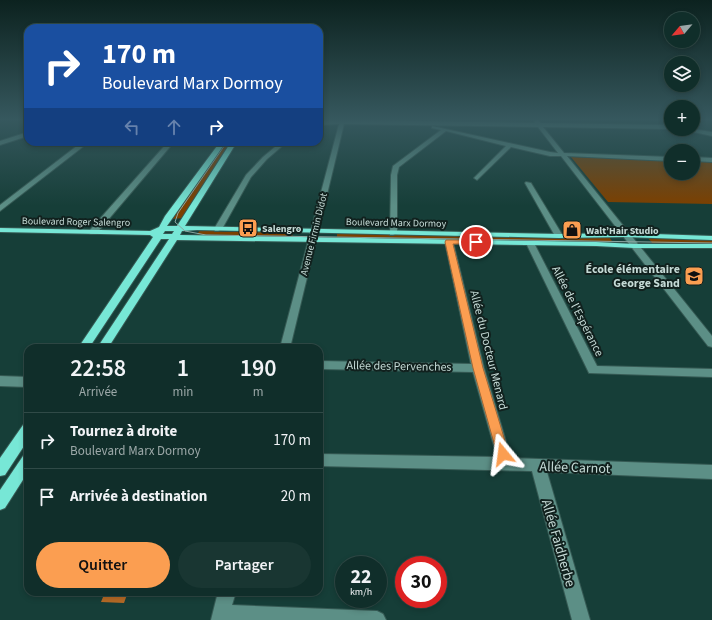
<!DOCTYPE html>
<html lang="fr">
<head>
<meta charset="utf-8">
<style>
	body { margin:0; font-family:"Source Sans 3",sans-serif; background:#193632; color:#f1f3f6; height:100vh; display:flex; flex-direction:column; font-size:15px; white-space:nowrap }
	* { box-sizing:border-box; margin:0 }
	p { font-size:13px; color:#9ca8a8 }
	.icon { flex:none; width:22px; height:22px; fill:none; stroke:currentColor; stroke-width:2; stroke-linecap:round; stroke-linejoin:round }
	.map { position:relative; flex:1; overflow:hidden }
	.panel { position:absolute; left:24px; top:344px; width:299px; height:252px; display:flex; flex-direction:column; background:#102e2a; border-radius:12px; box-shadow:0 2px 6px #0003,0 0 0 1px #304a47 }
	.panel>* { flex:none }
	.hud { position:absolute; left:24px; top:24px; width:299px; height:122px; border-radius:12px; box-shadow:0 2px 6px #0003,0 0 0 1px #304a47; background:#1a4fa0; color:#fff; overflow:hidden }
	.needle { width:26px; rotate:241deg }
	.tools { position:absolute; left:664px; top:12px; display:grid; gap:8px }
	.tools a { display:grid; place-items:center; width:36px; height:36px; border-radius:50%; background:#102e2a; box-shadow:0 2px 6px #0003,0 0 0 1px #304a47; font-size:20px }
	.speed { position:absolute; left:335px; top:556px; display:flex; gap:8px; font-size:20px; font-weight:700; text-align:center }
	.speed>* { display:grid; place-content:center; width:52px; height:52px; border-radius:50%; background:#102e2a; box-shadow:0 2px 6px #0003,0 0 0 1px #304a47; line-height:1 }
	.speed small { font-size:10px; font-weight:400 }
	.speed .limit { border:6px solid #d22; background:#fff; color:#111 }
	.pin { position:absolute; display:grid; place-items:center; width:34px; height:34px; color:#fff; margin:-17px; border:2px solid #fff; border-radius:50%; box-shadow:0 1px 4px #0007 }
	.me { position:absolute; width:44px; margin:-22px; rotate:344deg; stroke-linejoin:round; filter:drop-shadow(0 0 3px #0008) }
	.turn { display:flex; align-items:center; gap:14px; height:84px; padding:0 12px; font-size:18px }
	.turn .icon { width:52px; height:52px; stroke-width:2.5 }
	.turn b { display:block; font-size:28px; line-height:34px }
	.lanes { display:flex; align-items:center; height:38px; padding:0 12px; background:#0003; justify-content:center; gap:20px; direction:ltr }
	.lanes .off { opacity:.35 }
	.eta { display:flex; justify-content:space-evenly; align-items:center; height:68px; text-align:center }
	.eta b { font-size:24px; font-weight:600; line-height:28px }
	.action { display:flex; gap:8px; margin-top:auto; padding:8px 12px }
	.action a { flex:1; height:46px; border-radius:24px; background:#fb9e51; color:#111; font-size:16px; font-weight:600; line-height:46px; text-align:center }
	.action a+a { background:#193632; color:#f1f3f6 }
	ul { padding:0; list-style:none }
	li { display:flex; align-items:center; gap:12px; height:56px; padding:0 12px; border-top:1px solid #304a47 }
	li div { flex:1 }
	li b { display:block; font-size:15px }
	li em { font-style:normal }
	.map>svg:first-child { display:block }
	.green { fill:#7c4000 }
	.water { fill:#b66a26 }
	.lines { fill:none; stroke-linecap:round; stroke-linejoin:round }
	.minor-casing { stroke:#365a54; stroke-width:2 }
	.major-casing { stroke:#365a54; stroke-width:2 }
	.minor { fill:#5c8f86; fill-rule:evenodd }
	.major { fill:#77e7d6; fill-rule:evenodd }
	.tram { stroke:#8ba6a1; stroke-width:1 }
	.route { fill:#fb9e51; stroke:#a36735 }
	.labels { text-anchor:middle; stroke-width:4; stroke-linejoin:round; paint-order:stroke }
	.far-street-label { font-size:10px; fill:#c5dad6; stroke:#11211e }
	.far-poi-label { font-size:10px; font-weight:bold; fill:#c5dad6; stroke:#11211e; text-anchor:start }
	.poi-label { font-size:12px; font-weight:bold; fill:#c5dad6; stroke:#11211e; text-anchor:end }
	.street-label { font-size:12px; fill:#c5dad6; stroke:#11211e }
	.near-street-label { font-size:14px; fill:#c5dad6; stroke:#11211e }
</style>
</head>
<body>
<div class="map">
<svg width="712" height="620" viewBox="0 0 712 620">
	<rect width="100%" height="100%" fill="#163e38"/>
	<g class="green">
		<polygon points="226,142 232,142 191,203 184,218 171,219"/>
		<polygon points="571,157 671,160 671,173 693,173 693,160 712,161 712,204 608,202"/>
		<polygon points="200,230 226,232 293,231 292,238 196,236"/>
		<polygon points="337,232 593,238 609,237 614,244 337,239"/>
		<polygon points="648,238 712,240 712,245 654,245"/>
	</g>
	<polygon class="water" points="105,592 128,592 124,603 101,602"/>
	<g class="lines">
		<defs>
			<g id="minor">
				<polygon points="344,120 535,123 534,122 537,120 541,123 671,125 671,129 543,127 564,153 671,157 671,161 567,156 712,336 712,347 708,346 561,156 550,156 511,147 477,180 474,178 506,146 446,131 399,167 397,175 397,233 393,235 390,235 391,175 393,166 441,130 432,128 432,126 550,152 558,153 538,127 344,124 290,348 280,348 339,124 319,125 319,121"/>
				<polygon points="680,129 692,129 712,132 712,136"/>
				<polygon points="28,132 28,136 0,145 0,141"/>
				<polygon points="82,142 89,142 0,211 0,205"/>
				<polygon points="168,142 174,142 96,234 90,234 90,230"/>
				<polygon points="281,142 287,142 267,159 251,177 222,229 218,231 215,231 214,229 246,175 263,157"/>
				<polygon points="693,157 712,158 712,162 693,161"/>
				<polygon points="526,182 531,183 563,236 562,238 559,238 555,236 525,183"/>
				<polygon points="446,240 449,240 453,242 484,368 511,458 712,465 712,479 547,472 590,620 572,620 532,471 319,466 319,454 497,457 473,372 319,369 319,361 471,364 445,242"/>
				<polygon points="527,241 530,241 534,243 597,366 712,369 712,377 589,373 526,243"/>
				<polygon points="0,376 28,377 28,387 0,386"/>
				<polygon points="218,592 236,592 232,605 377,611 383,614 386,620 211,620"/>
			</g>
			<g id="major">
				<path d="M 220,142 L 226,142 L 167,226 L 177,226 L 231,142 L 237,142 L 185,226 L 559,234 L 625,233 L 712,236 L 712,240 L 625,237 L 559,238 L 197,230 L 182,231 L 180,235 L 596,242 L 634,244 L 712,244 L 712,248 L 634,248 L 596,246 L 177,240 L 108,348 L 97,348 L 169,239 L 161,239 L 89,348 L 78,348 L 153,237 L 150,235 L 0,232 L 0,228 L 150,231 L 159,227 L 165,216 ZM 165,231 L 174,231 L 172,234 L 163,234 Z"/>
				<polygon points="28,423 28,440 5,475 0,476 0,458 23,425"/>
				<polygon points="28,454 28,472 5,508 0,510 0,490 23,456"/>
			</g>
		</defs>
		<use href="#minor" class="minor-casing"/>
		<use href="#major" class="major-casing"/>
		<use href="#minor" class="minor"/>
		<use href="#major" class="major"/>
		<polyline class="tram" points="227,142 178,213 175,222 185,231 206,235 712,243"/>
	</g>
	<linearGradient id="sky" x2="0" y2="1"><stop stop-color="#0c221f"/><stop offset="0.58" stop-color="#36585e"/><stop offset="1" stop-color="#36585e" stop-opacity="0"/></linearGradient>
	<rect width="712" height="206" fill="url(#sky)"/>
	<polygon class="route" points="446,240 476,240 479,242 476,244 453,244 483,368 509,454 508,458 503,459 499,458 497,454 473,368 445,242"/>
	<defs>
		<symbol id="bus-square" viewBox="-11 -11 22 22"><rect x="-9" y="-9" width="18" height="18" rx="4" fill="#fb9e51" stroke="#11211e"/><path d="M-5-6H5V4H4V6H2V4H-2V6H-4V4H-5ZM-3.5-4V0h7V-4ZM-3.5 1.2v1.5H-2V1.2ZM2 1.2v1.5H3.5V1.2Z" fill="#111"/></symbol>
		<symbol id="shop-square" viewBox="-11 -11 22 22"><rect x="-9" y="-9" width="18" height="18" rx="4" fill="#fb9e51" stroke="#11211e"/><path d="M-5-2.5h2.3a2.7 3.5 0 0 1 5.4 0H5L5.5 6h-11ZM-1.5-2.5h3a1.5 2.3 0 0 0-3 0Z" fill="#111"/></symbol>
		<symbol id="school-square" viewBox="-11 -11 22 22"><rect x="-9" y="-9" width="18" height="18" rx="4" fill="#fb9e51" stroke="#11211e"/><path d="M0-5L7-2L0 1L-7-2ZM-4 1L0 2.5L4 1V4Q0 6-4 4Z" fill="#111"/></symbol>
	</defs>
	<g fill-rule="evenodd">
		<use href="#bus-square" x="237" y="217" width="22" height="22"/>
		<use href="#shop-square" x="561" y="219" width="22" height="22"/>
		<use href="#school-square" x="683" y="265" width="22" height="22"/>
	</g>
	<g class="labels">
		<g class="far-street-label">
			<text transform="translate(76 221) rotate(1)" y="4">Boulevard Roger Salengro</text>
			<text transform="translate(396 222) rotate(1)" y="4">Boulevard Marx Dormoy</text>
			<text transform="translate(313 234) rotate(-76)" y="4">Avenue Firmin Didot</text>
		</g>
		<g class="far-poi-label">
			<text x="262" y="232">Salengro</text>
			<text x="586" y="234">Walt’Hair Studio</text>
		</g>
		<g class="poi-label">
			<text x="680" y="273">École élémentaire<tspan x="680" dy="14">George Sand</tspan></text>
		</g>
		<g class="street-label">
			<text transform="translate(578 311) rotate(63)" y="4">Allée de l'Espérance</text>
			<text transform="translate(489 350) rotate(76)" y="4">Allée du Docteur Menard</text>
			<text transform="translate(399 366) rotate(1)" y="4">Allée des Pervenches</text>
		</g>
		<g class="near-street-label">
			<text transform="translate(575 467) rotate(2)" y="5">Allée Carnot</text>
			<text transform="translate(559 543) rotate(74)" y="5">Allée Faidherbe</text>
		</g>
	</g>
</svg>
<div class="tools">
<a><svg class="needle" viewBox="-14 -14 28 28"><path d="M0-13l5 13h-10z" fill="#e53935"/><path d="M0 13l5-13h-10z" fill="#9ca8a8"/></svg></a>
<a><svg class="icon" aria-label="layers" viewBox="0 0 24 24"><path d="M12 4l9 5-9 5-9-5zM3 14l9 5 9-5"/></svg></a>
<a>+</a>
<a>−</a>
</div>
<div class="speed"><div>22<small>km/h</small></div><div class="limit">30</div></div>
<div class="pin" style="left:476px;top:242px;background:#d93025"><svg class="icon" aria-label="arrive" viewBox="0 0 24 24"><path d="M6 21V4h12l-3 4 3 4H6"/></svg></div>
<svg class="me" style="left:503px;top:454px" viewBox="-20 -20 40 40"><path d="M0-17L14 15 0 8-14 15z" fill="#fb9e51" stroke="#fff" stroke-width="4"/></svg>
<div class="hud">
<div class="turn"><svg class="icon" aria-label="right" viewBox="0 0 24 24"><path d="M7 20v-9h11M14 6l5 5-5 5"/></svg><div><b>170 m</b>Boulevard Marx Dormoy</div></div>
<div class="lanes"><svg class="icon off" aria-label="left" viewBox="0 0 24 24"><path d="M17 20v-9H6M10 6l-5 5 5 5"/></svg><svg class="icon off" aria-label="ahead" viewBox="0 0 24 24"><path d="M12 20V5M6 11l6-6 6 6"/></svg><svg class="icon" aria-label="right" viewBox="0 0 24 24"><path d="M7 20v-9h11M14 6l5 5-5 5"/></svg></div>
</div>
<section class="panel">
<div class="eta">
<div><b>22:58</b><p>Arrivée</p></div>
<div><b>1</b><p>min</p></div>
<div><b>190</b><p>m</p></div>
</div>
<ul>
<li><svg class="icon" aria-label="right" viewBox="0 0 24 24"><path d="M7 20v-9h11M14 6l5 5-5 5"/></svg><div><b>Tournez à droite</b><p>Boulevard Marx Dormoy</p></div><em>170 m</em></li>
<li><svg class="icon" aria-label="arrive" viewBox="0 0 24 24"><path d="M6 21V4h12l-3 4 3 4H6"/></svg><div><b>Arrivée à destination</b></div><em>20 m</em></li>
</ul>
<div class="action"><a>Quitter</a><a>Partager</a></div>
</section>
</div>
</body>
</html>
